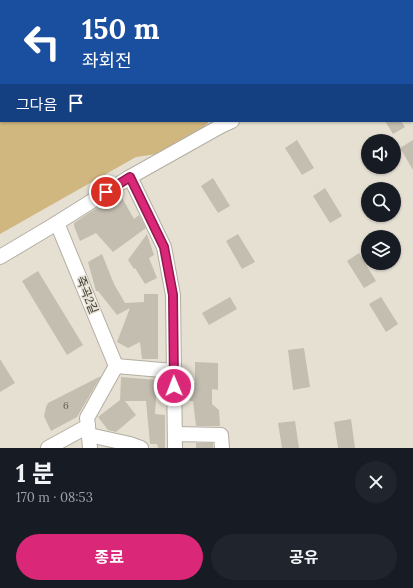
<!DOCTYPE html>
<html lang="ko">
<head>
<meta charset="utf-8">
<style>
	body { margin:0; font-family:Lora,"Noto Sans KR",serif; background:#20242c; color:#f1f3f6; height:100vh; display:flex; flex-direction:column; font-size:15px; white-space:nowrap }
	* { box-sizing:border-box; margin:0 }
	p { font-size:13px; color:#9ea1a6 }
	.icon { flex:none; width:22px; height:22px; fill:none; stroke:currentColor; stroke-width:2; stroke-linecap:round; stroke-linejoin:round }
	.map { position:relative; height:448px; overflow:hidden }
	.side { display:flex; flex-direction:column; background:#171b24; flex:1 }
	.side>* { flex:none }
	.guide { position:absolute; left:0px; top:0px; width:413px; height:122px; box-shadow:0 1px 3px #0004; background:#1a4fa0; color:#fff; overflow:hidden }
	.buttons { position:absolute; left:361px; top:134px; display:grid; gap:8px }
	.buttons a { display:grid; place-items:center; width:40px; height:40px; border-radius:50%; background:#171b24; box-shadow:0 1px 3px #0004; font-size:20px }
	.pin { position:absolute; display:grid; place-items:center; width:34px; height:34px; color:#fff; margin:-17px; border:2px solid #fff; border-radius:50%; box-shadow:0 1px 4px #0007 }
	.me { position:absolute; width:44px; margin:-22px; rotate:359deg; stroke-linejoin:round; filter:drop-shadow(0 0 3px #0008) }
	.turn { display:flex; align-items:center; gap:14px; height:84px; padding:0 16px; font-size:18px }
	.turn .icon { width:52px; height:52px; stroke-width:2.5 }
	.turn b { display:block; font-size:28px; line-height:34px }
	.then { display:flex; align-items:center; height:38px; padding:0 16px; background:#0003; gap:8px; font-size:15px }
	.round { display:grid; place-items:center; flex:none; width:42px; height:42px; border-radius:21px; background:#20242c }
	.summary { display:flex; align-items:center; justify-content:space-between; height:68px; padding:0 16px }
	h1 { font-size:24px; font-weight:700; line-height:30px }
	.action { display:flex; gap:8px; margin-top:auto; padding:8px 16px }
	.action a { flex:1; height:46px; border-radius:24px; background:#db2777; color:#fff; font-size:16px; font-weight:700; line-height:46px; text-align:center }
	.action a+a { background:#20242c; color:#f1f3f6 }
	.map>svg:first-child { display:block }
	.green { fill:#d0b780 }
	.building { fill:#c4beb1 }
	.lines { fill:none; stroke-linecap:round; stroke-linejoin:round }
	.minor-casing { stroke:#b3aea1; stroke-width:16 }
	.path { stroke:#99958b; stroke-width:1.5; stroke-dasharray:1 3; stroke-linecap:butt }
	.minor { stroke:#fff; stroke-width:14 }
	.route-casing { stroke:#8e194d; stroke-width:10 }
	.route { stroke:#db2777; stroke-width:7 }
	.labels { text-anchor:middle; stroke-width:3; stroke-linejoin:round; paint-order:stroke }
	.number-label { font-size:10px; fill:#5e5b53 }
	.street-label { font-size:12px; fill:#3c3a34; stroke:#e6e0d3 }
</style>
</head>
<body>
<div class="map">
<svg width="413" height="448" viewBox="0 0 413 448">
	<rect width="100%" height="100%" fill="#e6e0d3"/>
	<polygon class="green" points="0,0 343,0 1,1 1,121 208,121 208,123 178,151 136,157 0,234"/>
	<g class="building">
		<polygon points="385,121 401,121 405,127 393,134"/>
		<polygon points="297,140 314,168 302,175 285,148"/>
		<polygon points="413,140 413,170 400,148"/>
		<polygon points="213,178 230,206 218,213 201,186"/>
		<polygon points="325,188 342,216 330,223 313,196"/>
		<polygon points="121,196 134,219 139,215 146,228 113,252 96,233 80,241 74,226 74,223 92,211"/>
		<polygon points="147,234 154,255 149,258 157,278 145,284 135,268 134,269 128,260"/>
		<polygon points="238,234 255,262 242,269 226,241"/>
		<polygon points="359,253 376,281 364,288 347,261"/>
		<polygon points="102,254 114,284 125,303 144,302 144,294 158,294 158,359 142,359 140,342 128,348 117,342 130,308 117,315 98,291 96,291 88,262"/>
		<polygon points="38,271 83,345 67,355 22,281"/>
		<polygon points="230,297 237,309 209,325 202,313"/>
		<polygon points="381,297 398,324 386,332 369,304"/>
		<polygon points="304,348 310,387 293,390 288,350"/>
		<polygon points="0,359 15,383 0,392"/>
		<polygon points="195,362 218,363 218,390 212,389 212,404 219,410 220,426 196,426 193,401 189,401 188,383 195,383"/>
		<polygon points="101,376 77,417 51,431 44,416 46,407 48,403"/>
		<polygon points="121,377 157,380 155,414 165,415 165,448 158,448 157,444 150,444 146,401 125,401 136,415 116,432 108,430 98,417 120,400"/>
		<polygon points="351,419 355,448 338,448 334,422"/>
		<polygon points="295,421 299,448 282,448 278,423"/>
		<rect x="196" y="443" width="17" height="5"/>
	</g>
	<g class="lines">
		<defs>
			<g id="minor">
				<polyline points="412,25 413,26"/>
				<polyline points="130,177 164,247 173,295 175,448"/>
				<polyline points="0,257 57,223 130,177 221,126 232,121"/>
				<polyline points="116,366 173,371"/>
				<polyline points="88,426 90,448"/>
				<polyline points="175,434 221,435 222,448"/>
				<polyline points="89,435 130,444 141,448"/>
				<polyline points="48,448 88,426 87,418 116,366 57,223"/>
			</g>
		</defs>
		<use href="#minor" class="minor-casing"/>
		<polyline class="path" points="0,36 1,41"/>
		<use href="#minor" class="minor"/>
	</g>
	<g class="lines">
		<defs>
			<polyline id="route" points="106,192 130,177 164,247 173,295 174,386"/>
		</defs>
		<use href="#route" class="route-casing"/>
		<use href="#route" class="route"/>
	</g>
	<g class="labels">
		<g class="number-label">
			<text x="66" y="409">6</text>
		</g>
		<g class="street-label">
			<text transform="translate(87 295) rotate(68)" y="4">죽곡2길</text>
		</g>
	</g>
</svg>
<div class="buttons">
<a><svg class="icon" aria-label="sound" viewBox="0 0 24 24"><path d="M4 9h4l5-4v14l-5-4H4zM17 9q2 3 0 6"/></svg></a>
<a><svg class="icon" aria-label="search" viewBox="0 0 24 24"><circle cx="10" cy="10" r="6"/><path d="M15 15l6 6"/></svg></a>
<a><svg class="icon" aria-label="layers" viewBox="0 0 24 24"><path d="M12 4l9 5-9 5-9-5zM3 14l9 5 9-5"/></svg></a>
</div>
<div class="pin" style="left:106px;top:192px;background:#d93025"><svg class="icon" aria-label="arrive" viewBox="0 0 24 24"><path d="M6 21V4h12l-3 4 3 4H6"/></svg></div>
<svg class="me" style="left:174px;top:386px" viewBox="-20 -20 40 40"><circle r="17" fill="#db2777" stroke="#fff" stroke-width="3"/><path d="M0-11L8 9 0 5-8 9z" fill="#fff"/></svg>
<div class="guide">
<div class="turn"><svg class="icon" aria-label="left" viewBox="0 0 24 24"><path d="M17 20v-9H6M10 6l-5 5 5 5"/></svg><div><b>150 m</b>좌회전</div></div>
<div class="then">그다음<svg class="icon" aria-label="arrive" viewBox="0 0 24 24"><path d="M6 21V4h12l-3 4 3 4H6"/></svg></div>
</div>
</div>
<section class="side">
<div class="summary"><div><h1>1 분</h1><p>170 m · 08:53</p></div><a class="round"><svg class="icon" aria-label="close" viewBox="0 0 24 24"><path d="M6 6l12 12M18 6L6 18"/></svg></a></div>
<div class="action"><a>종료</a><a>공유</a></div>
</section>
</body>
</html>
